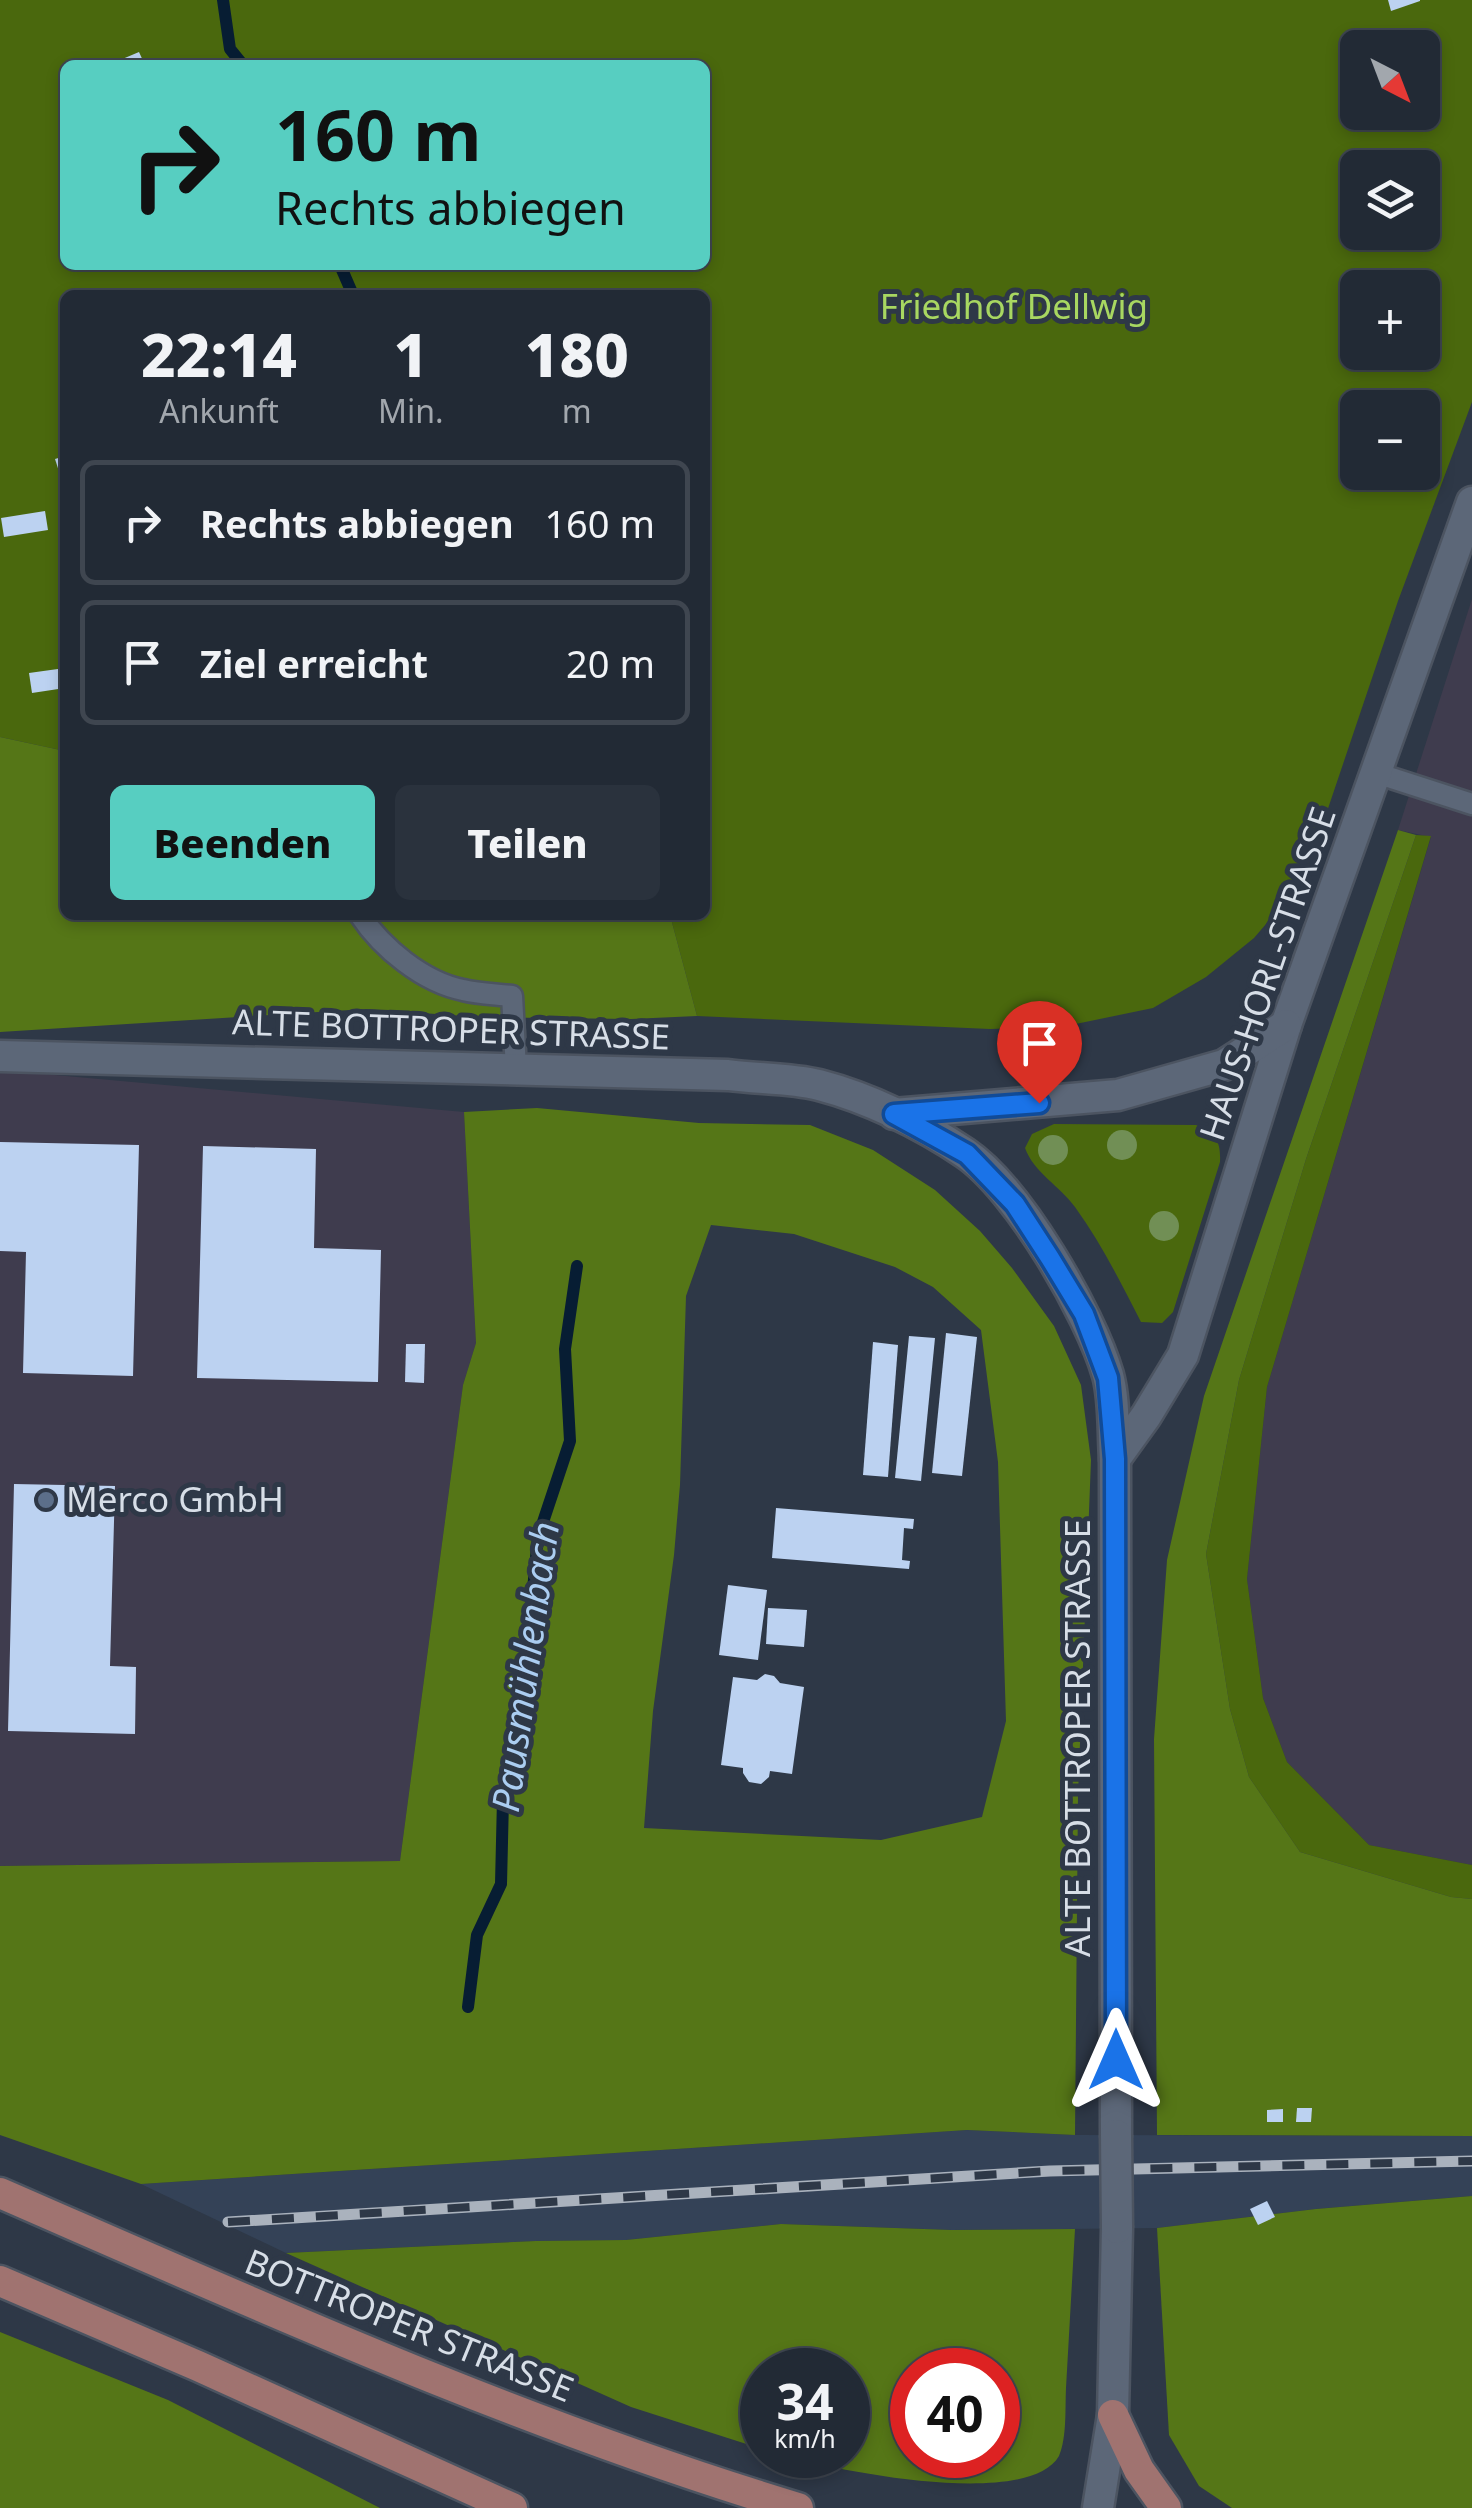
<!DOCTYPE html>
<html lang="de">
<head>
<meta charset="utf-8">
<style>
	body { margin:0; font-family:"Noto Sans",sans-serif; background:#2a323d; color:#f1f3f6; height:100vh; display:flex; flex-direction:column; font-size:38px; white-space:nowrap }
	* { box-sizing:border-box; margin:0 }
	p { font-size:32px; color:#a2a7ad }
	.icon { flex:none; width:55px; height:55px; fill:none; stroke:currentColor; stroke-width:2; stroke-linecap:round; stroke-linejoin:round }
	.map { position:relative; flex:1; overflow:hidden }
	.side { position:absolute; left:60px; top:290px; width:650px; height:630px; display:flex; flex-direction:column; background:#222a35; border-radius:15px; box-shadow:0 5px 15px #0003,0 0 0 2px #3f4650 }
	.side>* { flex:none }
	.guide { position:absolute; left:60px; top:60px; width:650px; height:210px; border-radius:15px; box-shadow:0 5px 15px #0003,0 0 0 2px #3f4650; background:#57cec1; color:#111; overflow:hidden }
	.needle { width:65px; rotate:138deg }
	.tools { position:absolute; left:1340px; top:30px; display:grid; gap:20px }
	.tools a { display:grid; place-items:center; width:100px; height:100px; border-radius:15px; background:#222a35; box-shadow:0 5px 15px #0003,0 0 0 2px #3f4650; font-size:50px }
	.speed { position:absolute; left:740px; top:2348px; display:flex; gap:20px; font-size:50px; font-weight:700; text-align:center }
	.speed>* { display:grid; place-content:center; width:130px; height:130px; border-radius:50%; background:#222a35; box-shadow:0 5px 15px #0003,0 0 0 2px #3f4650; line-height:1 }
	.speed small { font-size:25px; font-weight:400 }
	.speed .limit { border:15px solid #d22; background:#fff; color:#111 }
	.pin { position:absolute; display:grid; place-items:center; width:85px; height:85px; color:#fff; margin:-102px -42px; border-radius:50% 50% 50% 0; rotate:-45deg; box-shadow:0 0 10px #0007 }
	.pin .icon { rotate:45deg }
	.me { position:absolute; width:110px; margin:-55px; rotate:0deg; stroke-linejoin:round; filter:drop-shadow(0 0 8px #0008) }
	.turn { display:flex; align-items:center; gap:35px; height:210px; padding:0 50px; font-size:45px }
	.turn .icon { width:130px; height:130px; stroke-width:2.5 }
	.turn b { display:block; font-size:70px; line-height:85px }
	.eta { display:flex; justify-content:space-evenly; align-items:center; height:170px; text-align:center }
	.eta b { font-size:60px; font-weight:800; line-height:70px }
	.cta { display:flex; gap:20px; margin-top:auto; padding:20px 50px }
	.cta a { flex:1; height:115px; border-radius:15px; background:#57cec1; color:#111; font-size:40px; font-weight:800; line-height:115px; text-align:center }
	.cta a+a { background:#2a323d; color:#f1f3f6 }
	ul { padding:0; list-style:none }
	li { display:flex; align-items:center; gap:30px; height:125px; margin:0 20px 15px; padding:0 30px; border:5px solid #3f4650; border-radius:15px }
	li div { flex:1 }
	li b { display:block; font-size:38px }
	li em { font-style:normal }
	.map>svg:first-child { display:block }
	.commercial { fill:#3f3c4e }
	.built { fill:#344257 }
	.green { fill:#4a680d; fill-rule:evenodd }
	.forest { fill:#557617; fill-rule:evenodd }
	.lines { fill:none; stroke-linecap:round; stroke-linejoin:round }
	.stream { stroke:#071d33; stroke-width:12 }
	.building { fill:#bcd2f1 }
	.service-casing { stroke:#4c5461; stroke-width:25 }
	.minor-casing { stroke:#4c5461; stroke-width:35 }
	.tertiary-casing { stroke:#4c5461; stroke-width:35 }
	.primary-casing { stroke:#4c5461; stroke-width:35 }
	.service { stroke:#5c6778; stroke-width:20 }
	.minor { stroke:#5c6778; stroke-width:30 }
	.tertiary { stroke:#5c6778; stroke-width:30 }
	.primary { stroke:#a07370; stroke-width:30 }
	.rail-casing { stroke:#aab2bd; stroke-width:11 }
	.rail { stroke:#2e3847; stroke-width:8; stroke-dasharray:22; stroke-linecap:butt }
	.tertiary-bridge-casing { stroke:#4c5461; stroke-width:35; stroke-linecap:butt }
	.tertiary-bridge { stroke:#5c6778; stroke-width:30 }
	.tree { fill:#718f55 }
	.route-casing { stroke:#114b97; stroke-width:25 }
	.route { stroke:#1a73e8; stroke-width:18 }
	.service-dot { fill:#5c6f8a; stroke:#2e3847; stroke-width:4 }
	.labels { text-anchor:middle; stroke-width:10; stroke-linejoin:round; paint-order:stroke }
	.park-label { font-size:35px; fill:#a8d761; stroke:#2e3847 }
	.street-label { font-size:35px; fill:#d7dee7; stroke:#2e3847 }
	.poi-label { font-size:35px; fill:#d7dee7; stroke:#2e3847; text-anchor:start }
	.water-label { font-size:38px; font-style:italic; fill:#abcdf1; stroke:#2e3847 }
</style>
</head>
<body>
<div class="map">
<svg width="1472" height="2508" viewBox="0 0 1472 2508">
	<rect width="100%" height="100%" fill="#2e3847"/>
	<g class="commercial">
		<polygon points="1472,599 1472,1865 1369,1845 1287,1762 1263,1698 1247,1579 1267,1387 1431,837 1398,830"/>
		<polygon points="0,1070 464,1112 476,1343 463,1385 400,1861 0,1866"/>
	</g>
	<polygon class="built" points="967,2130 1075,2135 1472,2136 1472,2196 1316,2209 1157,2228 952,2230 781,2224 626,2240 536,2241 286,2253 141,2184"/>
	<g class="green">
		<path d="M 0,0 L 1472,0 L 1472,402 L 1398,601 L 1312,856 L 1295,890 L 1254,938 L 1206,977 L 1153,1008 L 1066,1026 L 990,1029 L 697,1016 L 670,915 L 705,915 L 705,295 L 65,295 L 65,751 L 0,737 ZM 1358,48 L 1422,48 L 1422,112 L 1358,112 ZM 65,65 L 705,65 L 705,265 L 65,265 ZM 1358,168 L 1422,168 L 1422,232 L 1358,232 ZM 1358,288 L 1422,288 L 1422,352 L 1358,352 ZM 1358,408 L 1422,408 L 1422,472 L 1358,472 Z"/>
		<polygon points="1416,835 1431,836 1267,1387 1247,1579 1263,1698 1287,1762 1369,1845 1472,1865 1472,1899 1451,1897 1300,1852 1249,1777 1230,1709 1206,1554 1239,1380 1306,1159"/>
		<path d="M 1054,1124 L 1196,1125 C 1216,1134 1221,1141 1220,1162 L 1173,1312 L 1162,1323 L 1141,1322 C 1121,1283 1101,1243 1075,1207 C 1060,1186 1034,1173 1025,1148 L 1032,1134 Z"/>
	</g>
	<g class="forest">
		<polygon points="0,737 65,751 65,915 670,915 697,1016 631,1019 478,1017 366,1009 0,1032"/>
		<polygon points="1398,830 1416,835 1306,1159 1239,1380 1206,1554 1230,1709 1249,1777 1300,1852 1451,1897 1472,1899 1472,2136 1157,2135 1154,1739 1167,1560 1204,1396"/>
		<path d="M 537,1108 L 699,1123 L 810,1125 L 873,1150 L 935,1190 L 980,1231 L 1012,1268 L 1054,1326 L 1081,1385 L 1091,1460 L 1078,1795 L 1075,2135 L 967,2130 L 141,2184 L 0,2135 L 0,1866 L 400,1861 L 463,1385 L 476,1343 L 464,1112 ZM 711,1225 L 794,1234 L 895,1267 L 933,1287 L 981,1330 L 998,1462 L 1006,1721 L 982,1817 L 881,1840 L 644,1828 L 653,1711 L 674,1555 L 680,1485 L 686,1296 Z"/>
		<polygon points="1472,2196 1472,2508 1232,2508 1199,2486 1169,2435 1157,2228 1316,2209"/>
		<path d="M 781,2224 L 952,2230 L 1075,2229 C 1072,2282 1069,2335 1066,2388 C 1065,2409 1067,2437 1059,2456 C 1029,2508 848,2473 790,2457 L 783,2455 L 848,2455 L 848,2370 L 762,2370 L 762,2449 L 631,2407 L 286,2253 L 536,2241 L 626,2240 ZM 912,2370 L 998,2370 L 998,2455 L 912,2455 Z"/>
		<polygon points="0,2332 168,2400 380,2508 0,2508"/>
	</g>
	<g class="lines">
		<g class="stream">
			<polyline points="223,0 230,49 243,65"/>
			<polyline points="340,265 353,295"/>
			<polyline points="468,2007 477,1935 501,1884 503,1799 529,1632 538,1537 570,1441 565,1349 577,1266"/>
		</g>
	</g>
	<g class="building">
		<polygon points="1388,0 1420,0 1420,1 1391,11"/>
		<polygon points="139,52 145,65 122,65 120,60"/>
		<polygon points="65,456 65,487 64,487 55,459"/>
		<polygon points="45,511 48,530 4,537 1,518"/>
		<polygon points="65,668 65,688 32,693 29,673"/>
		<polygon points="0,1142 139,1145 133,1376 23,1373 26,1252 0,1251"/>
		<polygon points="203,1146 316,1149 314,1248 381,1250 378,1382 197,1378"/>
		<polygon points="946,1333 977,1337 962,1476 932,1473"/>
		<polygon points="909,1336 935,1338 921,1481 895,1478"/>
		<polygon points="873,1342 898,1345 888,1477 863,1475"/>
		<polygon points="406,1344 425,1344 424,1383 405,1382"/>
		<polygon points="14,1484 115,1486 110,1666 136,1667 135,1734 8,1731"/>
		<polygon points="776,1508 914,1519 913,1529 904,1528 902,1560 910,1561 909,1569 772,1558"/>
		<polygon points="728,1585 767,1590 758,1660 719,1655"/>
		<polygon points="768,1608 807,1610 804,1647 766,1644"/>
		<polygon points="765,1674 774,1676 780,1683 804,1687 792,1774 770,1771 769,1777 761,1784 749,1782 743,1773 743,1768 721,1765 733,1677 757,1680"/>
		<polygon points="1297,2108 1312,2108 1311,2122 1296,2122"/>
		<polygon points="1283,2109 1283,2122 1267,2122 1267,2110"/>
		<polygon points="1267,2201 1275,2217 1258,2225 1250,2209"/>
	</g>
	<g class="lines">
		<defs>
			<g id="service">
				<polyline points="1376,773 1472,804"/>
				<path d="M 360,915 C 382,948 423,982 463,990 C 479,994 496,994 512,996 L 516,1069"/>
			</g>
			<polyline id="minor" points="1115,1459 1146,1416 1183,1355 1286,1025 1472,502"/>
			<g id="tertiary">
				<path d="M 0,1056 L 728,1075 C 758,1079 791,1078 819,1085 C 869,1098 922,1124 965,1153 C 1018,1189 1090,1313 1108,1375 C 1115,1401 1113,1432 1115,1459 L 1116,2135"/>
				<polyline points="894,1114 1118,1095 1224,1065 1286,1025"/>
				<polyline points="1098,2508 1113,2415 1117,2228"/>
			</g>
			<g id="primary">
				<path d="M 0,2193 C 264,2308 522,2425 798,2508"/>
				<polyline points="0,2281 198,2366 512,2508"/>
				<polyline points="1113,2415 1139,2470 1166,2508"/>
			</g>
		</defs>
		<use href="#service" class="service-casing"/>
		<use href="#minor" class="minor-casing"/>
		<use href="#tertiary" class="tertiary-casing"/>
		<use href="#primary" class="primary-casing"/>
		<use href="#service" class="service"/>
		<use href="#minor" class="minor"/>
		<use href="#tertiary" class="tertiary"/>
		<use href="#primary" class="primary"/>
		<defs>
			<polyline id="rail" points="228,2222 1050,2171 1472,2161"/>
		</defs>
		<use href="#rail" class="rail-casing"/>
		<use href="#rail" class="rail"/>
		<defs>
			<polyline id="tertiary-bridge" points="1116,2135 1117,2228"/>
		</defs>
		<use href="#tertiary-bridge" class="tertiary-bridge-casing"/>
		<use href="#tertiary-bridge" class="tertiary-bridge"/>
	</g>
	<g class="tree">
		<circle cx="1122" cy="1145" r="15"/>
		<circle cx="1053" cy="1150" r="15"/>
		<circle cx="1164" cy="1226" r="15"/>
	</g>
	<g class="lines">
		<defs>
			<polyline id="route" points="1039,1103 894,1114 967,1154 1015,1204 1050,1258 1084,1314 1108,1378 1115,1459 1116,2060"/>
		</defs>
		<use href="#route" class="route-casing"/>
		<use href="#route" class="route"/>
	</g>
	<circle class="service-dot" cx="46" cy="1500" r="10"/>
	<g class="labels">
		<g class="park-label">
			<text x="1014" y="319">Friedhof Dellwig</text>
		</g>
		<g class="street-label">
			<text transform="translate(1268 974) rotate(-71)" y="12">HAUS-HORL-STRASSE</text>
			<text transform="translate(451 1030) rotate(2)" y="12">ALTE BOTTROPER STRASSE</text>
			<text transform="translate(1078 1738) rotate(-90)" y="12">ALTE BOTTROPER STRASSE</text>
			<text transform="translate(409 2326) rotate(22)" y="12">BOTTROPER STRASSE</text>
		</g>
		<g class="poi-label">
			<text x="66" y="1512">Merco GmbH</text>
		</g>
		<g class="water-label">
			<text transform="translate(526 1667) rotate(-82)" y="13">Pausmühlenbach</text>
		</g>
	</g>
</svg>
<div class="tools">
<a><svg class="needle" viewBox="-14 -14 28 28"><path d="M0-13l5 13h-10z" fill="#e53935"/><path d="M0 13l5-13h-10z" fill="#a2a7ad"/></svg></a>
<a><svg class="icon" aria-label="layers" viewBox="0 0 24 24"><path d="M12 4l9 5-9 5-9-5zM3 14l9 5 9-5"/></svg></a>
<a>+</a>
<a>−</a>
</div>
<div class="speed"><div>34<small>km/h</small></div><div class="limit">40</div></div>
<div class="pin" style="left:1039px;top:1103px;background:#d93025"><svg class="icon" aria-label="arrive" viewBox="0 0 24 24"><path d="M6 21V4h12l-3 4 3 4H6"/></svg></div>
<svg class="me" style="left:1116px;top:2060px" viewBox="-20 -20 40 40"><path d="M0-17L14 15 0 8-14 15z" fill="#1a73e8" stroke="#fff" stroke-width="4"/></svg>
<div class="guide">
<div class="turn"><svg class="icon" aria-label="right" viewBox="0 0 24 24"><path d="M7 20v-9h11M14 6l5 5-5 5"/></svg><div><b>160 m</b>Rechts abbiegen</div></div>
</div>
<section class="side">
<div class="eta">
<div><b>22:14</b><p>Ankunft</p></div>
<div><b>1</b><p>Min.</p></div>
<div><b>180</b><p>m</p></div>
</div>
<ul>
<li><svg class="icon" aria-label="right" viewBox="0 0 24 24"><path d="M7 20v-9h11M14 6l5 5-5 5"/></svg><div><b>Rechts abbiegen</b></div><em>160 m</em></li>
<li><svg class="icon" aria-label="arrive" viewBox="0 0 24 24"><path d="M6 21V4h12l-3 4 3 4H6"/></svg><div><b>Ziel erreicht</b></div><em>20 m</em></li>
</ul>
<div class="cta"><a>Beenden</a><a>Teilen</a></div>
</section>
</div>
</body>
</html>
